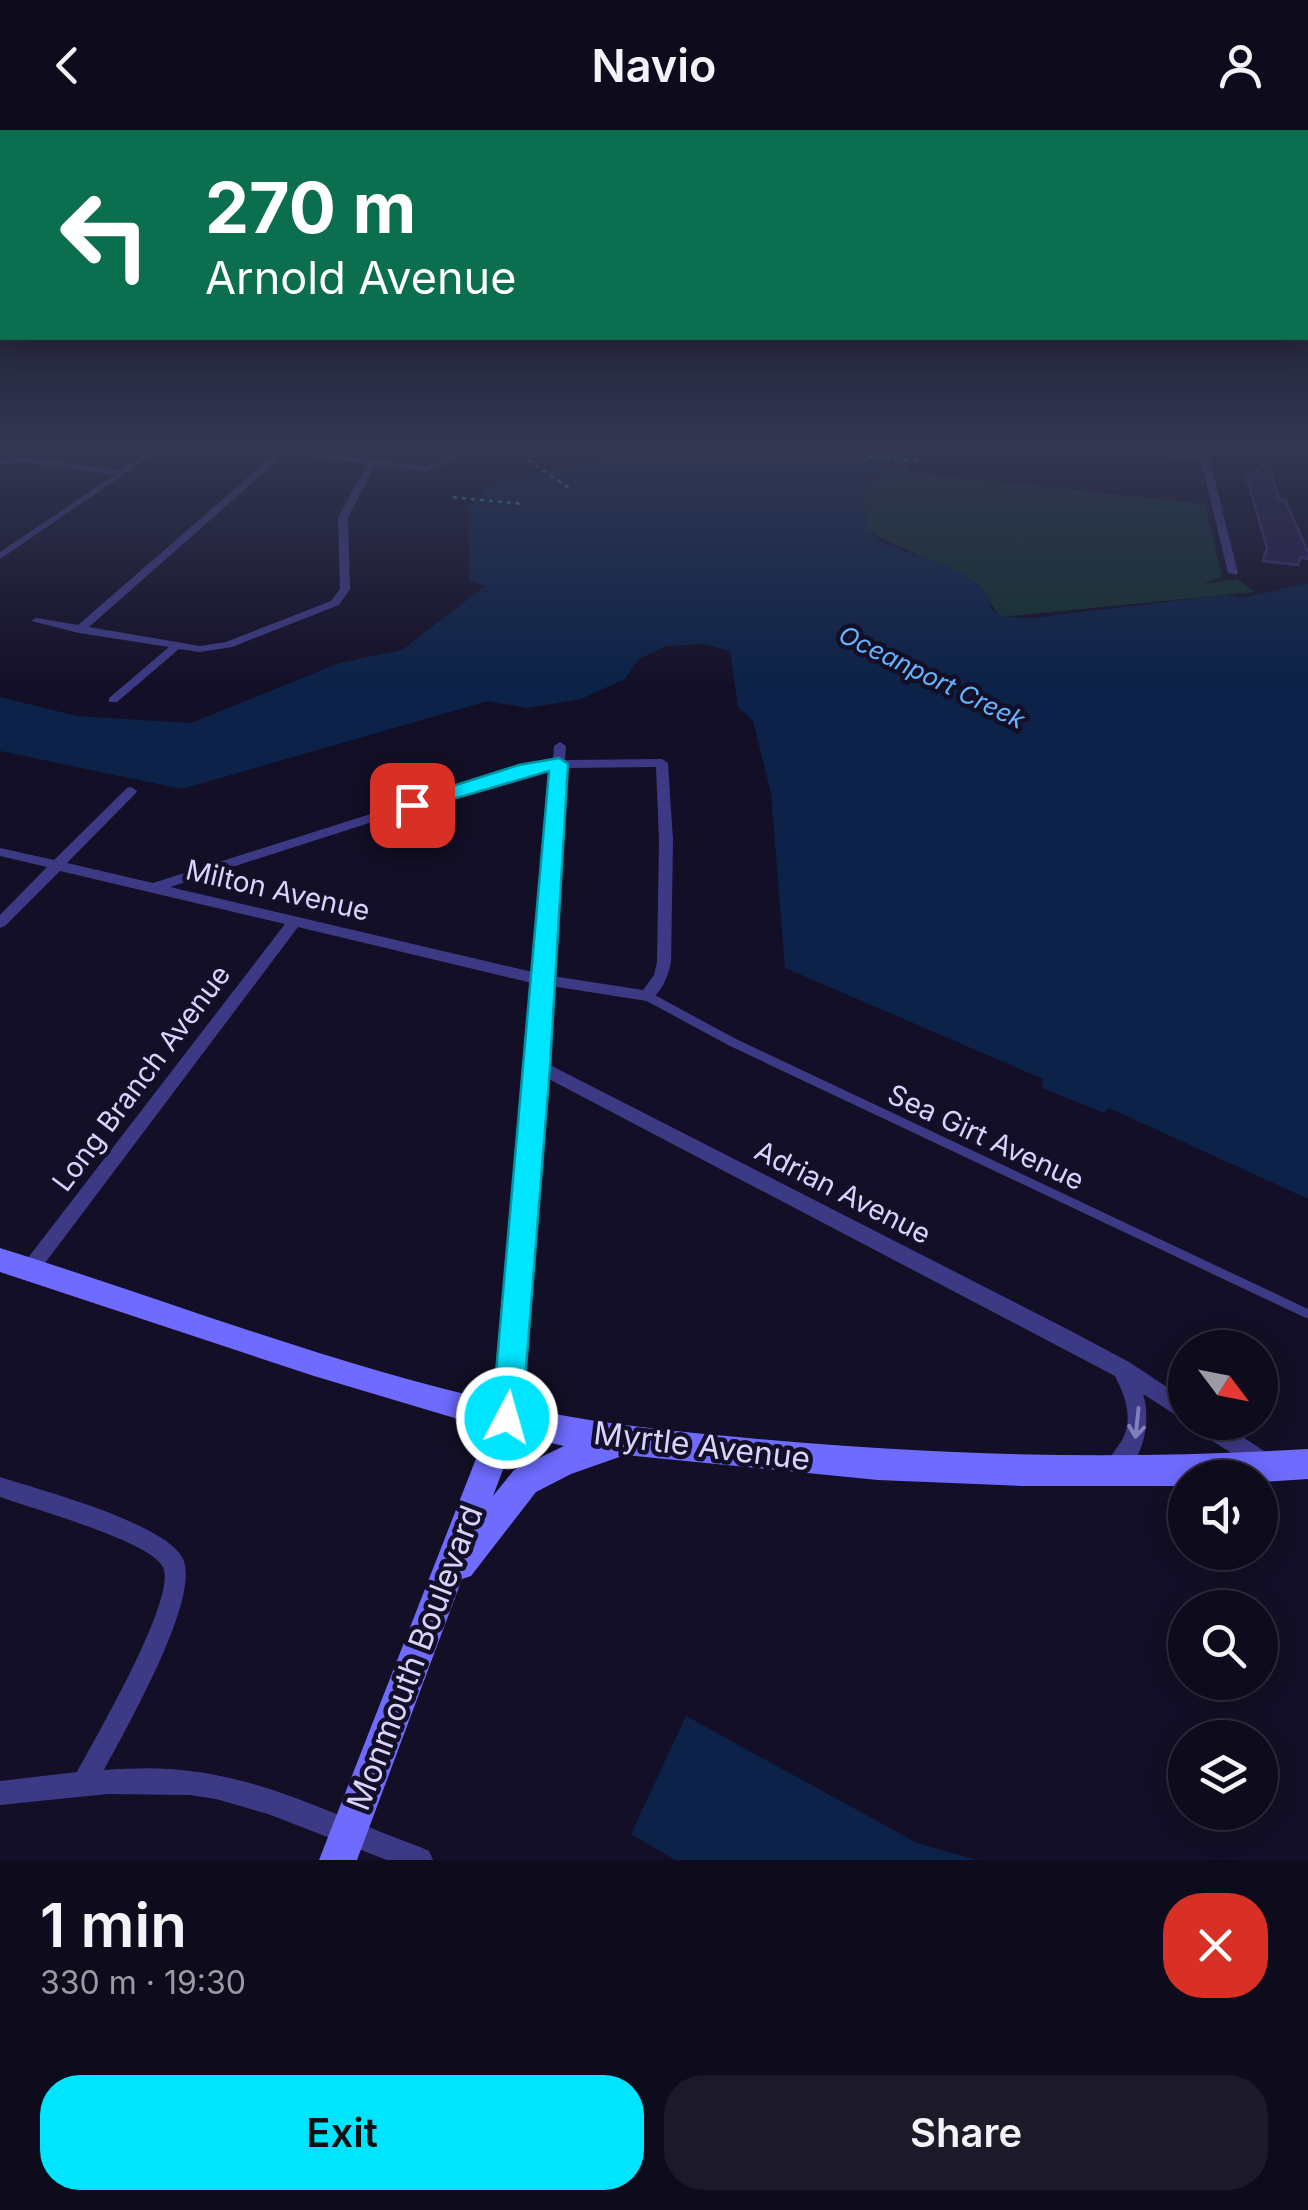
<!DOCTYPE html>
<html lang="en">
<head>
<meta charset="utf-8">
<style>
	body { margin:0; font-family:Inter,sans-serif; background:#1c1929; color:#f1f3f6; height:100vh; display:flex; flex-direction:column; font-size:38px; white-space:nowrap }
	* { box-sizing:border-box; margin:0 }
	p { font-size:32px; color:#9b9ba3 }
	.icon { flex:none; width:55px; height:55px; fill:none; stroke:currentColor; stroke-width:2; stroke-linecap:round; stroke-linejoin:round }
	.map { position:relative; height:1730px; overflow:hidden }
	.drawer { display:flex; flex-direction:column; background:#0e0b1c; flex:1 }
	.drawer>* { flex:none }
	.hud { position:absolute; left:0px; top:0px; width:1310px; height:210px; box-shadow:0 5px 25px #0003,0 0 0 2px #2e2b3b; background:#0b6e4f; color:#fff; overflow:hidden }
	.needle { width:65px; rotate:122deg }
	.controls { position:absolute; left:1168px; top:1200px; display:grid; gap:20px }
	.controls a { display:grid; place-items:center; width:110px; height:110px; border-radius:50%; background:#0e0b1c; box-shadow:0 5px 25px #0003,0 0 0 2px #2e2b3b; font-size:50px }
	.pin { position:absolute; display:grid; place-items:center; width:85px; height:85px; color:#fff; margin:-42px; border-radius:20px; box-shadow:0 5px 15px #0006 }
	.me { position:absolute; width:110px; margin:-55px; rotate:6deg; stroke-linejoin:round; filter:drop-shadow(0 0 8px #0008) }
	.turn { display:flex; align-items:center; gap:35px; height:210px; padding:0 40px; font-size:45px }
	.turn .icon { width:130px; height:130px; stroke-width:2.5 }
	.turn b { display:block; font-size:70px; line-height:85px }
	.round { display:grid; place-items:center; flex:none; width:105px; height:105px; border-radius:40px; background:#1c1929 }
	.overview { display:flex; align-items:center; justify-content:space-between; height:170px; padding:0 40px }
	h1 { font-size:60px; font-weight:600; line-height:75px }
	.button { display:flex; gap:20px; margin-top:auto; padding:20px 40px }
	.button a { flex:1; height:115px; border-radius:40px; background:#00e5ff; color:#111; font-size:40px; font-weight:600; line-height:115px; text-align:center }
	.button a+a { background:#1c1929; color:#f1f3f6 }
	header { display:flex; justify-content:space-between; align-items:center; height:130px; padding:0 40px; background:#0e0b1c; font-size:45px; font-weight:600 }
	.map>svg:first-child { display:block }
	.green { fill:#12302f }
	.water { fill:#0c2248 }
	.building { fill:#241b47; stroke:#3b2d73; stroke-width:2.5 }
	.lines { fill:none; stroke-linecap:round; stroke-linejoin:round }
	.path { stroke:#2fb8b0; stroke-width:2.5; stroke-dasharray:4 5; stroke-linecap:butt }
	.lane { stroke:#3d3a85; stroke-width:9 }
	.street { fill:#3d3a85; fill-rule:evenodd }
	.secondary { fill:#6f6bff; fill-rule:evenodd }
	.oneway { stroke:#837fbc }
	.route { fill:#00e5ff; stroke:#0095a6; stroke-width:2.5 }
	.labels { text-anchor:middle; stroke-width:9; stroke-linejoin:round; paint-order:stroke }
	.far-water-label { font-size:25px; font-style:italic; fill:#62b6ff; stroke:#130f26 }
	.street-label { font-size:28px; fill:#d9d4ff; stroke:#130f26 }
	.near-street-label { font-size:32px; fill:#d9d4ff; stroke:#130f26 }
</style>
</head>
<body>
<header><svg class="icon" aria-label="back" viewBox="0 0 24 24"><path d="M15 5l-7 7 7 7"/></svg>Navio<svg class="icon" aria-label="person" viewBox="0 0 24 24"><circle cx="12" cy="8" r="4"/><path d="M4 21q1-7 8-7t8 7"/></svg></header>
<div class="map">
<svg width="1308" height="1730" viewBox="0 0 1308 1730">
	<rect width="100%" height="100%" fill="#130f26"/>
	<polygon class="green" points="900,315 914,315 906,342 1205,374 1222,447 1203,454 1237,449 1255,462 1000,487 977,453 867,401 859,360 899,330"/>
	<g class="water">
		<path d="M 649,315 L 891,315 L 896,328 L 864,355 L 867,401 C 897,427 941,426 973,451 C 1004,474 972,488 1032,488 L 1225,465 L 1242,468 L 1308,453 L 1308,1069 L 1109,978 L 1104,983 L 1042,958 L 1043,949 L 785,838 L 771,663 L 753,591 L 738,577 L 730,521 L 704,514 L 666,516 L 639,529 L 625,549 L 581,569 L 527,578 L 488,571 L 182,659 L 0,621 L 0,567 L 77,586 L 191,593 L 339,533 L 402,520 L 485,456 L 469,451 L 468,374 L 495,352 Z"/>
		<polygon points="686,1586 917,1713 977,1730 675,1730 631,1704"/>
	</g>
	<polygon class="building" points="1268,331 1279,369 1285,370 1308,422 1308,429 1301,427 1298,435 1263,431 1267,418 1247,348"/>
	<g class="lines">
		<g class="path">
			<polyline points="528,330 569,358"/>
			<polyline points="864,332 864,327 917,330"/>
			<polyline points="453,367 522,374"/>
		</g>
		<polyline class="lane" points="647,866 732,912 1308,1184"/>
		<g class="street">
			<polygon points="158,315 167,315 0,429 0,422 114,345 21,332 0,335 0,329 21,326 120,340"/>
			<path d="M 232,315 L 255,315 L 427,336 L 472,315 L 483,315 L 428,342 L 375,335 L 348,388 L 350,459 L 339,475 L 232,517 L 200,522 L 179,519 L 117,572 L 109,572 L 109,568 L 169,517 L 79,503 L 31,491 L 36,488 L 78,495 L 276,323 L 236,318 ZM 285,324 L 367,334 L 338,388 L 340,459 L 331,471 L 226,512 L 200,516 L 89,497 Z"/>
			<polygon points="1051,315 1083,315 1200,325 1198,315 1206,315 1238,443 1237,445 1228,443 1201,330 1055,318"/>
			<path d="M 560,612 L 566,616 L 565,630 L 662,629 L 668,633 L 673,710 L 671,832 C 668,847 661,865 647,871 L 551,856 L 546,933 L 1069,1200 L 1129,1232 L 1185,1269 L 1185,1291 L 1143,1264 C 1152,1291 1143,1337 1114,1349 L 1107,1346 L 1104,1339 C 1108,1328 1116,1320 1122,1310 C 1134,1289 1125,1266 1115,1246 L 545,947 L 517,1288 L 514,1295 L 507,1298 L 500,1295 L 497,1288 L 536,854 L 298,797 L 36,1145 L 30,1147 L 24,1145 L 21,1139 L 24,1133 L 285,794 L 60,741 L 5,796 L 0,798 L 0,785 L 47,737 L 0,726 L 0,718 L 54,730 L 127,658 L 131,657 L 137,661 L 135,664 L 67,733 L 153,753 L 522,636 L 553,631 L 554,616 ZM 656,637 L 659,710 L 657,832 L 654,845 L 643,860 L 552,846 L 565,638 ZM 552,639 L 537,843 L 170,757 L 528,642 Z"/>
			<polygon points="1191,1292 1220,1292 1270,1325 1273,1332 1270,1339 1263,1342 1256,1339 1194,1299"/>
			<path d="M 0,1347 C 40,1360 162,1392 182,1427 C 204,1464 124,1602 104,1640 C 133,1638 162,1637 190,1641 C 270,1650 345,1690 420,1717 L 429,1721 L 433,1730 L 387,1730 L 268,1684 L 216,1669 L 190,1665 L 108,1664 L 0,1675 L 0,1651 L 77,1642 C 94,1610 178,1467 163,1437 C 150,1411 30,1378 0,1367 Z"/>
		</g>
		<path class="secondary" d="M 0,1118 C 176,1173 353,1243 534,1280 C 608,1295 683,1302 758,1309 C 941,1326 1124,1330 1308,1319 L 1308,1349 L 1260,1352 L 1260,1348 L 1185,1348 L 1185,1356 L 1021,1356 L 878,1350 L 625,1325 L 571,1344 L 536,1362 L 471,1446 L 462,1449 L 357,1730 L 319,1730 L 488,1298 L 314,1246 L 0,1142 ZM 516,1305 L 564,1316 L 514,1340 L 493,1366 Z"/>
	</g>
	<defs><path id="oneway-shaft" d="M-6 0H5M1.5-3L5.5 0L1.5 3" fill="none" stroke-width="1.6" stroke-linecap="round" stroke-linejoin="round" transform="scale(2.5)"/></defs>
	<use class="oneway" href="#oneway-shaft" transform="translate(1137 1293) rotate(96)"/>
	<linearGradient id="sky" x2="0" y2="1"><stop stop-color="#0a0815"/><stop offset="0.57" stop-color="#333752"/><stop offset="1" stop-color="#333752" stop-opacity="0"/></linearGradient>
	<rect width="1308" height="557" fill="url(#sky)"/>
	<polygon class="route" points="559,628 568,634 550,936 522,1288 517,1299 507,1303 496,1299 492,1288 549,641 412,681 402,675 405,671 519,635"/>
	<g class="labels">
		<g class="far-water-label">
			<text transform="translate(932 547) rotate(26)" y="9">Oceanport Creek</text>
		</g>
		<g class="street-label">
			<text transform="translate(278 760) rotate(13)" y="10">Milton Avenue</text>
			<text transform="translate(141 948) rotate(-53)" y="10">Long Branch Avenue</text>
			<text transform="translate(986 1007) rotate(25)" y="10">Sea Girt Avenue</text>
			<text transform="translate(843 1062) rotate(27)" y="10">Adrian Avenue</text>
		</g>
		<g class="near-street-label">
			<text transform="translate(702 1316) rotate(7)" y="11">Myrtle Avenue</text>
			<text transform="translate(415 1528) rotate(-69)" y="11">Monmouth Boulevard</text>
		</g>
	</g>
</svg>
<div class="controls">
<a><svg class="needle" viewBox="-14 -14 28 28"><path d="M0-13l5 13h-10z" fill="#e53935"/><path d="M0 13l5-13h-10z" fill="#9b9ba3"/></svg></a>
<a><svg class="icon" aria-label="sound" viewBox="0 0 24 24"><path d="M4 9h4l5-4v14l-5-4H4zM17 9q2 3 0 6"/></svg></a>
<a><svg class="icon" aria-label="search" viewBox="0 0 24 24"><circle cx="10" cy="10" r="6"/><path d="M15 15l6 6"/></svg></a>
<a><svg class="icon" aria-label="layers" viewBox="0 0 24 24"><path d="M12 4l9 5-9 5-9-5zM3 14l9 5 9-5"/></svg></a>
</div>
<div class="pin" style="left:412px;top:675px;background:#d93025"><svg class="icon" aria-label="arrive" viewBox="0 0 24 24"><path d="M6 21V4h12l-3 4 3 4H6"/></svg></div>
<svg class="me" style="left:507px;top:1288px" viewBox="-20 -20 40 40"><circle r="17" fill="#00e5ff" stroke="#fff" stroke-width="3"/><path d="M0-11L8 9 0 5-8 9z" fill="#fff"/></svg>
<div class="hud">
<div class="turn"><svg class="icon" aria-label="left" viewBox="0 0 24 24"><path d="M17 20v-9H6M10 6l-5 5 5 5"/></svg><div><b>270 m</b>Arnold Avenue</div></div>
</div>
</div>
<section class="drawer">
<div class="overview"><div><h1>1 min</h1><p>330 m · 19:30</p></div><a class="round" style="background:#d93025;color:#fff"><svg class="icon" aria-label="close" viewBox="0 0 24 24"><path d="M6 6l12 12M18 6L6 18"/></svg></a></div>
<div class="button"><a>Exit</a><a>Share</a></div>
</section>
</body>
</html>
